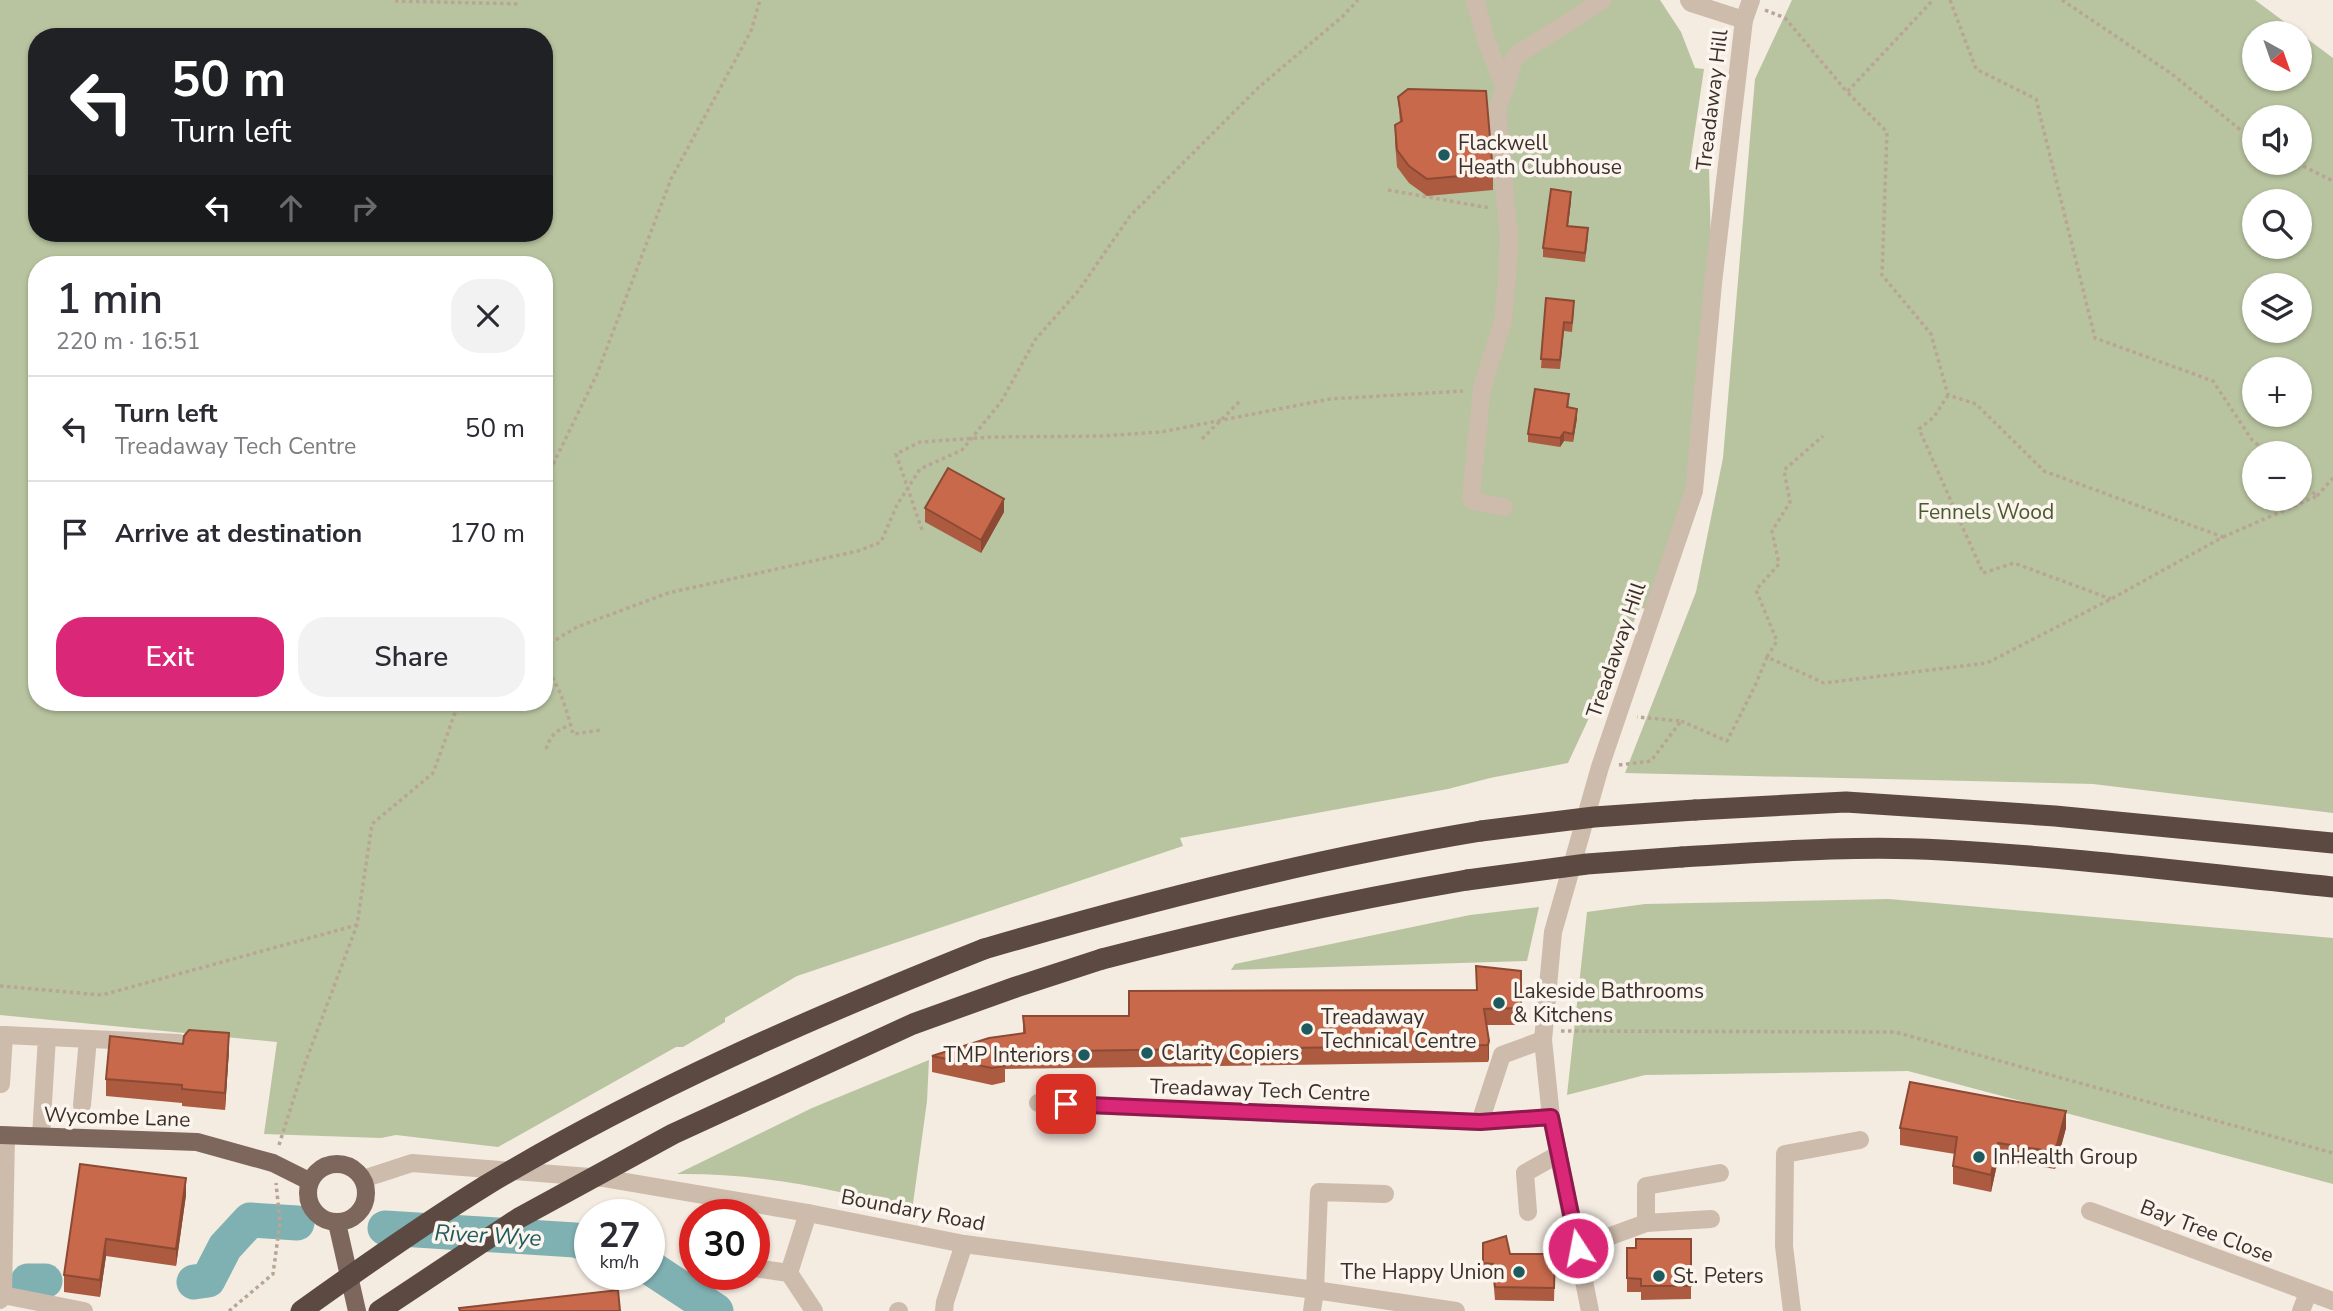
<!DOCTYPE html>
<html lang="en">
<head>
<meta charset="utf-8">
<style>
	body { margin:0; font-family:"Nunito Sans",sans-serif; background:#f2f2f3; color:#2b2b33; height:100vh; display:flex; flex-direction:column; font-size:26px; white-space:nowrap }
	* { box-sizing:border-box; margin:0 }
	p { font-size:23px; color:#7c7c81 }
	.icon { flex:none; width:38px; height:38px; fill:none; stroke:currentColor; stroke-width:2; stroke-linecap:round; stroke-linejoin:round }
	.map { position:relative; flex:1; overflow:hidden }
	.details { position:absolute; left:28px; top:256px; width:525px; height:455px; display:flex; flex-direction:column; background:#fff; border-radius:28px; box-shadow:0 2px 5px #0004 }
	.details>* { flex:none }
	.banner { position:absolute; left:28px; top:28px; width:525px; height:214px; border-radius:28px; box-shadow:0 2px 5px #0004; background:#202124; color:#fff; overflow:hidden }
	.needle { width:46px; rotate:140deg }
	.buttons { position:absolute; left:2242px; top:21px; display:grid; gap:14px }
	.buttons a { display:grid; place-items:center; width:70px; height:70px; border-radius:50%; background:#fff; box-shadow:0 2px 5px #0004; font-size:35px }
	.speed { position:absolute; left:574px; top:1199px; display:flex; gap:14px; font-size:35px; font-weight:700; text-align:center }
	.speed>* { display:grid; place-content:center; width:91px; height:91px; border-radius:50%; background:#fff; box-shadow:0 2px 5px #0004; line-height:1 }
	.speed small { font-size:18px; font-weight:400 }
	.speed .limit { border:10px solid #d22; background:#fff; color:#111 }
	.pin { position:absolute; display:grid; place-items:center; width:60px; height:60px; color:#fff; margin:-30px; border-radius:14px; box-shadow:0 4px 10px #0006 }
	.me { position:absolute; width:77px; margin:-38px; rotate:349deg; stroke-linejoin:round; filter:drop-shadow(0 0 5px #0008) }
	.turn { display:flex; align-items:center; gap:24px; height:147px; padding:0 28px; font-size:32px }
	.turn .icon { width:91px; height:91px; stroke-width:2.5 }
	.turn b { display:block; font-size:49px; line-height:60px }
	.lanes { display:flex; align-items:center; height:66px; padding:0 28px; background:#0003; justify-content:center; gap:35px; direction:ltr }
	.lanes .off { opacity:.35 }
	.round { display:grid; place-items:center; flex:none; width:74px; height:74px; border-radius:28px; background:#f2f2f3 }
	.summary { display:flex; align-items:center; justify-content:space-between; height:119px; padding:0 28px }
	h1 { font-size:42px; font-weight:600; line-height:52px }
	.cta { display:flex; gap:14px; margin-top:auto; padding:14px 28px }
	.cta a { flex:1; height:80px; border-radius:28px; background:#db2777; color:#fff; font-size:28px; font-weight:600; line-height:80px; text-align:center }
	.cta a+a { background:#f2f2f3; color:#2b2b33 }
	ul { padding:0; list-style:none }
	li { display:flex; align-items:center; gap:21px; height:105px; padding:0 28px; border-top:2px solid #e1e1e2 }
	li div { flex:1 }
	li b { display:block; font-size:26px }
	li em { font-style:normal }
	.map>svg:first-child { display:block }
	.green { fill:#b8c4a0; fill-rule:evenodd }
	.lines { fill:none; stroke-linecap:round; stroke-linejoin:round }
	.river { stroke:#7fb0b2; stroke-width:35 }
	.path { stroke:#b9a596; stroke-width:3.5; stroke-dasharray:3.5 3.5; stroke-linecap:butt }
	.minor { stroke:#cdbbac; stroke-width:18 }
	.major { stroke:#7d675c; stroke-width:18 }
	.highway { stroke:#5c4a42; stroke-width:21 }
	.highway-bridge { stroke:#5c4a42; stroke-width:21 }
	.wall { fill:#ac5a40 }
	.shaded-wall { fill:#8c4a34 }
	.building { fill:#c8694b; stroke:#8c4a34; stroke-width:2 }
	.route-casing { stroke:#8e194d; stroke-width:18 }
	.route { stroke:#db2777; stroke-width:12 }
	.poi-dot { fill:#1f5a5e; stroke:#fbf5ee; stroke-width:2.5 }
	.labels { text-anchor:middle; stroke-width:7; stroke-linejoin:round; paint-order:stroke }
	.street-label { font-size:21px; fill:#3b302b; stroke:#fbf5ee }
	.poi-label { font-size:21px; fill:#3b302b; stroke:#fbf5ee; text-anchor:start }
	.park-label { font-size:21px; fill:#4a5a2e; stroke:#fbf5ee }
	.water-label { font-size:23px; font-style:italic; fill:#1f5a5e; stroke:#fbf5ee }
</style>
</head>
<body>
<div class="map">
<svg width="2333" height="1311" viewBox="0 0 2333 1311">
	<rect width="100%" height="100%" fill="#f4ebe1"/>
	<g class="green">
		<path d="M 0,0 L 1660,0 L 1681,32 L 1695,68 L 1704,69 L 1689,170 L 1709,168 L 1711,247 L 1694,472 L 1649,609 L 1640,608 L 1568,763 L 1490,778 L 1448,789 L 1180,838 L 1183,846 L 797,976 L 725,1018 L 725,1022 L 683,1047 L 676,1047 L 498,1147 L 396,1135 L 381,1138 L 264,1134 L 277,1042 L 0,1015 ZM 37,37 L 544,37 L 544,233 L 37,233 ZM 37,264 L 544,264 L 544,702 L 37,702 Z"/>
		<path d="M 1792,0 L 2255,0 L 2333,58 L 2333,813 L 2093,784 L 1625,773 L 1696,592 L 1723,458 L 1755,79 ZM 2254,33 L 2300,33 L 2300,79 L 2254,79 ZM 2300,117 L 2300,163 L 2254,163 L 2254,117 ZM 2300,201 L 2300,247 L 2254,247 L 2254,201 ZM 2254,285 L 2300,285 L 2300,331 L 2254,331 ZM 2300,369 L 2300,415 L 2254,415 L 2254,369 ZM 2300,453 L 2300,499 L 2254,499 L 2254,453 Z"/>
		<polygon points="1889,899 2333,938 2333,1184 1908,1071 1645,1075 1567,1095 1587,912 1645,904"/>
		<polygon points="1539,907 1527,961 1231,970 1235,964 1470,915"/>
		<path d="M 929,1060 L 927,1101 L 912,1211 C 837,1188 755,1173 677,1174 L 812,1108 Z"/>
	</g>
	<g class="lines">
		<g class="river">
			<polyline points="385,1228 575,1240 590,1245"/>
			<polyline points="649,1267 716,1311"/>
			<polyline points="28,1281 45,1281"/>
			<polyline points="194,1282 208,1280 225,1247 250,1220 297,1223"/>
		</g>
		<g class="path">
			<polyline points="1950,0 1976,69 2036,99 2095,338 2213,381 2252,440 2268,453"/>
			<polyline points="2062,0 2172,74 2254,141"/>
			<polyline points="395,1 521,4"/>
			<polyline points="1765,10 1785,18 1847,92 1933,0"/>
			<polyline points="2297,163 2333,181"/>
			<polyline points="1388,190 1490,208"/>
			<polyline points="1948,395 1934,417 1919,429 1983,573 2014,563 2111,599"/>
			<polyline points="1202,439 1240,401"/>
			<polyline points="544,483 597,374 671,179 751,31 760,0"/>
			<polyline points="2317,496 2333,478"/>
			<polyline points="922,530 896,454 920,442 992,437 1103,436 1161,432 1330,399 1463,391"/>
			<polyline points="2223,537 2317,496 2300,481"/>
			<polyline points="544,647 577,627 668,593 858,551 881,542 897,505 920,469 962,450 1001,402 1035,340 1079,290 1130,216 1259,87 1342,17 1358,0"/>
			<polyline points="1767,657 1777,641 1756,590 1779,564 1772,531 1790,502 1784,470 1823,436"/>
			<path d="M 544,666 C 560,685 567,711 573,734 L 602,730"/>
			<polyline points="1681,721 1727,741 1755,686 1767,657 1824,683 1987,663 2111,599 2223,537 2044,471 1976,404 1948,395 1931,334 1882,275 1887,132 1847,92"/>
			<path d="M 546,749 C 551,734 557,730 570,725"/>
			<polyline points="1619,765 1651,761 1681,721 1637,717"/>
			<polyline points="0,986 102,995 357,925"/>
			<polyline points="1561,1031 1895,1032 2333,1153"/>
			<polyline points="279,1145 304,1066 357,925 372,824 433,773 459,702"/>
			<polyline points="229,1311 273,1274 280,1222 276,1183"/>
		</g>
		<g class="minor">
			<polyline points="1475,0 1486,40 1505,88 1515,56 1603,0"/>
			<polyline points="1689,0 1691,3 1744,20"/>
			<polyline points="1504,507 1473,501 1471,497 1482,388 1503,321 1507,279 1509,237 1497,109 1505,88"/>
			<polyline points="0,1035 4,1035 1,1084"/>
			<polyline points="4,1035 47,1037 41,1136"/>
			<polyline points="47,1037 179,1043"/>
			<polyline points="1038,1103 1480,1122 1502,1055 1543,1040"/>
			<polyline points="82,1105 88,1039"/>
			<polyline points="1480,1122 1551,1117"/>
			<polyline points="363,1179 412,1163 603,1178 808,1213 964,1244 1315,1290 1456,1311"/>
			<polyline points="2090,1211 2333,1301"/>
			<polyline points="1528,1212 1525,1173 1559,1154"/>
			<polyline points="808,1213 789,1273 814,1311"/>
			<polyline points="1646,1223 1646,1186 1720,1173"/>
			<polyline points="1578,1248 1646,1223 1711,1219"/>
			<polyline points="754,1268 789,1273"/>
			<polyline points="3,1295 84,1311"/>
			<polyline points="0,1300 3,1295 6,1135"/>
			<polyline points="898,1311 899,1311"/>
			<polyline points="944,1311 945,1302 964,1244"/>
			<polyline points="1312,1311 1315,1290 1319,1192 1385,1194"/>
			<polyline points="1590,1311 1551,1117 1543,1040 1553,932 1600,767 1694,491 1713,283 1744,20 1751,0"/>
			<polyline points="1792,1311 1784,1246 1785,1154 1860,1140"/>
			<polyline points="2301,1311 2308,1293"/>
		</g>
		<g class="major">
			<polyline points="0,1135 197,1142 273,1163 309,1181"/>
			<circle cx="337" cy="1193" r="29"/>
			<polyline points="337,1223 357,1311"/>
		</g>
		<g class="highway">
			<polyline points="1695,810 1846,802 2055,816 2333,843"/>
			<path d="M 1682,857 C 1769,852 1856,845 1942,850 C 2073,857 2203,874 2333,887"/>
			<path d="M 984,949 C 1148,901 1313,859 1481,831"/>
			<path d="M 1102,959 C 1223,928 1344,901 1467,880"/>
		</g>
		<g class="highway-bridge">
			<polyline points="1481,831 1594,817 1695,810"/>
			<polyline points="1467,880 1587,864 1682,857"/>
			<path d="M 301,1311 C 361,1268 422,1225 485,1186 C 643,1091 813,1017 984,949"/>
			<polyline points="379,1311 519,1218 673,1134 913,1024 1016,987 1102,959"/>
		</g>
	</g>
	<g class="wall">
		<polygon points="1398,97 1493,173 1493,190 1427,196 1409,183 1397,167 1395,142 1395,125 1400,122"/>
		<polygon points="1571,201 1568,226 1588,237 1585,262 1543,257 1543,248"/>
		<polygon points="1546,298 1574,309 1572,332 1564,331 1560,369 1541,368"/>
		<polygon points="1569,402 1568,408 1577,418 1573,442 1564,441 1560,447 1528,442 1528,434"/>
		<polygon points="925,508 1004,512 981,553 925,522"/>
		<polygon points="1476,966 1521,971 1521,1025 1487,1025 1489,1058 1488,1062 1005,1069 1005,1082 992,1085 932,1072 932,1056 1023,1033 1023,1016 1129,1016 1476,990"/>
		<polygon points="183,1044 229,1050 225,1110 182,1106 182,1103 106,1096 106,1079"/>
		<polygon points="1900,1128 2066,1128 2055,1169 1998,1160 1991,1192 1953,1184 1953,1166 1955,1154 1900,1145"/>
		<polygon points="80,1164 186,1195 176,1266 106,1256 100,1297 64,1292 64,1275"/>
		<polygon points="1691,1239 1691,1299 1641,1300 1641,1292 1627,1292 1627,1248 1636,1248"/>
		<polygon points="1483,1243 1510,1254 1555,1267 1554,1301 1495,1300 1493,1277 1483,1276"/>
	</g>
	<g class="shaded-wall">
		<polygon points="1571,192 1571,201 1567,234 1567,226"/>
		<polygon points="1577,409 1577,418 1573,442 1573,434"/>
		<polygon points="1564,432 1564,441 1560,447 1560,438"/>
		<polygon points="1004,499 1004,512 981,553 981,540"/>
		<polygon points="229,1033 229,1050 225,1110 225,1093"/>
		<polygon points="1489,1041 1489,1058 1488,1062 1488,1045"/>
		<polygon points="2066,1111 2066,1128 2055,1169 2055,1152"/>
		<polygon points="1998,1143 1998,1160 1991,1192 1991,1175"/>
		<polygon points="186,1178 186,1195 176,1266 176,1249"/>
		<polygon points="106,1239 106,1256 100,1297 100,1280"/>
	</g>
	<g class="building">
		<polygon points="1408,89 1486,91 1493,173 1427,179 1409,166 1397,150 1395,125 1402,121 1398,97"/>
		<polygon points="1551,189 1571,192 1567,226 1588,228 1585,253 1543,248"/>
		<polygon points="1546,298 1574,301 1572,323 1564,322 1560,360 1541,359"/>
		<polygon points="1535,389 1569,394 1567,407 1577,409 1573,434 1564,432 1560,438 1528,434"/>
		<polygon points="948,468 1004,499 981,540 925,508"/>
		<polygon points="1476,966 1521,971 1521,1008 1484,1009 1489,1041 1488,1045 1004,1052 1005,1066 992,1068 932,1056 989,1038 1025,1033 1023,1016 1129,1016 1129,991 1477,990"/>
		<polygon points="189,1030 229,1033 225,1093 182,1089 182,1085 106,1079 110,1036 183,1044 184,1036"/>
		<polygon points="1910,1082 2066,1111 2055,1152 1998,1143 1991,1175 1953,1166 1957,1137 1900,1128"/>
		<polygon points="80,1164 186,1178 176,1249 106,1239 100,1280 64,1275"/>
		<polygon points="1506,1236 1510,1254 1555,1254 1554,1288 1495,1287 1493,1264 1483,1263 1483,1243"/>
		<polygon points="1636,1239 1691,1239 1691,1286 1641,1286 1641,1279 1627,1278 1627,1248 1636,1248"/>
		<polygon points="618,1290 620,1311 460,1311 459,1308"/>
	</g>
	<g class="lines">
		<defs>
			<polyline id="route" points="1066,1104 1480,1122 1551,1117 1578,1248"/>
		</defs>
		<use href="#route" class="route-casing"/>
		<use href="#route" class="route"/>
	</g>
	<g class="poi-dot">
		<circle cx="1444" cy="155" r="7"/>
		<circle cx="1499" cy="1003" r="7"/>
		<circle cx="1307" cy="1029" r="7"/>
		<circle cx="1147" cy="1053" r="7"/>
		<circle cx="1084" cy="1055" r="7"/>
		<circle cx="1979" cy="1157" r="7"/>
		<circle cx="1519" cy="1272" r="7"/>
		<circle cx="1659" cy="1276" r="7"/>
	</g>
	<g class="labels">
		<g class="street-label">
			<text transform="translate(1712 100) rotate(-83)" y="7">Treadaway Hill</text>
			<text transform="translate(1616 650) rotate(-71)" y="7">Treadaway Hill</text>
			<text transform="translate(1260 1090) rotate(2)" y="7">Treadaway Tech Centre</text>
			<text transform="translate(117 1117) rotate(2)" y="7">Wycombe Lane</text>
			<text transform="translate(913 1210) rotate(11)" y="7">Boundary Road</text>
			<text transform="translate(2207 1231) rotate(21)" y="7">Bay Tree Close</text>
		</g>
		<g class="poi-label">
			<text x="1458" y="150">Flackwell<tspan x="1458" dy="24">Heath Clubhouse</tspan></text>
			<text x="1513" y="998">Lakeside Bathrooms<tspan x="1513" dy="24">&amp; Kitchens</tspan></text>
			<text x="1321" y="1024">Treadaway<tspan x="1321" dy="24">Technical Centre</tspan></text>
			<text x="1161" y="1060">Clarity Copiers</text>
			<text x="1070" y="1062" text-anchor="end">TMP Interiors</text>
			<text x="1993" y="1164">InHealth Group</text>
			<text x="1505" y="1279" text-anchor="end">The Happy Union</text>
			<text x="1673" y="1283">St. Peters</text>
		</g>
		<g class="park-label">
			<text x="1986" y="519">Fennels Wood</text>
		</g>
		<g class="water-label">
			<text transform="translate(488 1235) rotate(3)" y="8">River Wye</text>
		</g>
	</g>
</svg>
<div class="buttons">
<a><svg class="needle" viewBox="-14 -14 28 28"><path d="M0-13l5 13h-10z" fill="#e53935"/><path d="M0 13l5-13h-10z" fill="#7c7c81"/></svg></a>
<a><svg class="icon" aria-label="sound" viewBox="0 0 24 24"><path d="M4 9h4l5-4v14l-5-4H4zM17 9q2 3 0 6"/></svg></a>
<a><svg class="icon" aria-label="search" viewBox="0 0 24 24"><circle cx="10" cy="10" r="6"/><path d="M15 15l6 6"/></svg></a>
<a><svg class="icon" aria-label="layers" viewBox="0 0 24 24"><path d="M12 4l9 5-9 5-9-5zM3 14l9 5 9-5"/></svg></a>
<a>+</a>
<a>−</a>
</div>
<div class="speed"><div>27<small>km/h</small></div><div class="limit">30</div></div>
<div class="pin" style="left:1066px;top:1104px;background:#d93025"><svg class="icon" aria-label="arrive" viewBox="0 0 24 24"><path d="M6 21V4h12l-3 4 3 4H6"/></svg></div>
<svg class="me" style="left:1578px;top:1248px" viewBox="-20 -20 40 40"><circle r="17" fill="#db2777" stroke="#fff" stroke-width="3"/><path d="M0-11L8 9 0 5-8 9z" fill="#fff"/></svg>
<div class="banner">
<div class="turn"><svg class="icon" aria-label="left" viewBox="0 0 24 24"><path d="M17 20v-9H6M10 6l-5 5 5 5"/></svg><div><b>50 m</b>Turn left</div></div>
<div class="lanes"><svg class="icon" aria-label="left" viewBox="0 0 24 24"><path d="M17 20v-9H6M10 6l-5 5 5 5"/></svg><svg class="icon off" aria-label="ahead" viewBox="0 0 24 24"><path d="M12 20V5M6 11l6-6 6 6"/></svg><svg class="icon off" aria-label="right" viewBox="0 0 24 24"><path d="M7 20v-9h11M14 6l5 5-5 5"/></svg></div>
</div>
<section class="details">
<div class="summary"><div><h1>1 min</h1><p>220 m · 16:51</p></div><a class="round"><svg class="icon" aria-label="close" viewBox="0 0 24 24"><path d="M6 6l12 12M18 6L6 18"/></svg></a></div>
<ul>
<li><svg class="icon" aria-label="left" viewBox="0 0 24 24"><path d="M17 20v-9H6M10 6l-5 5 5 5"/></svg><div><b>Turn left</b><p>Treadaway Tech Centre</p></div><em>50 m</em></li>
<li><svg class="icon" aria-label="arrive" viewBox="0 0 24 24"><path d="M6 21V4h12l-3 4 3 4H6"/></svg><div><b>Arrive at destination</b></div><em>170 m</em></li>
</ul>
<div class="cta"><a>Exit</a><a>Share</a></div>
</section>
</div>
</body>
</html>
